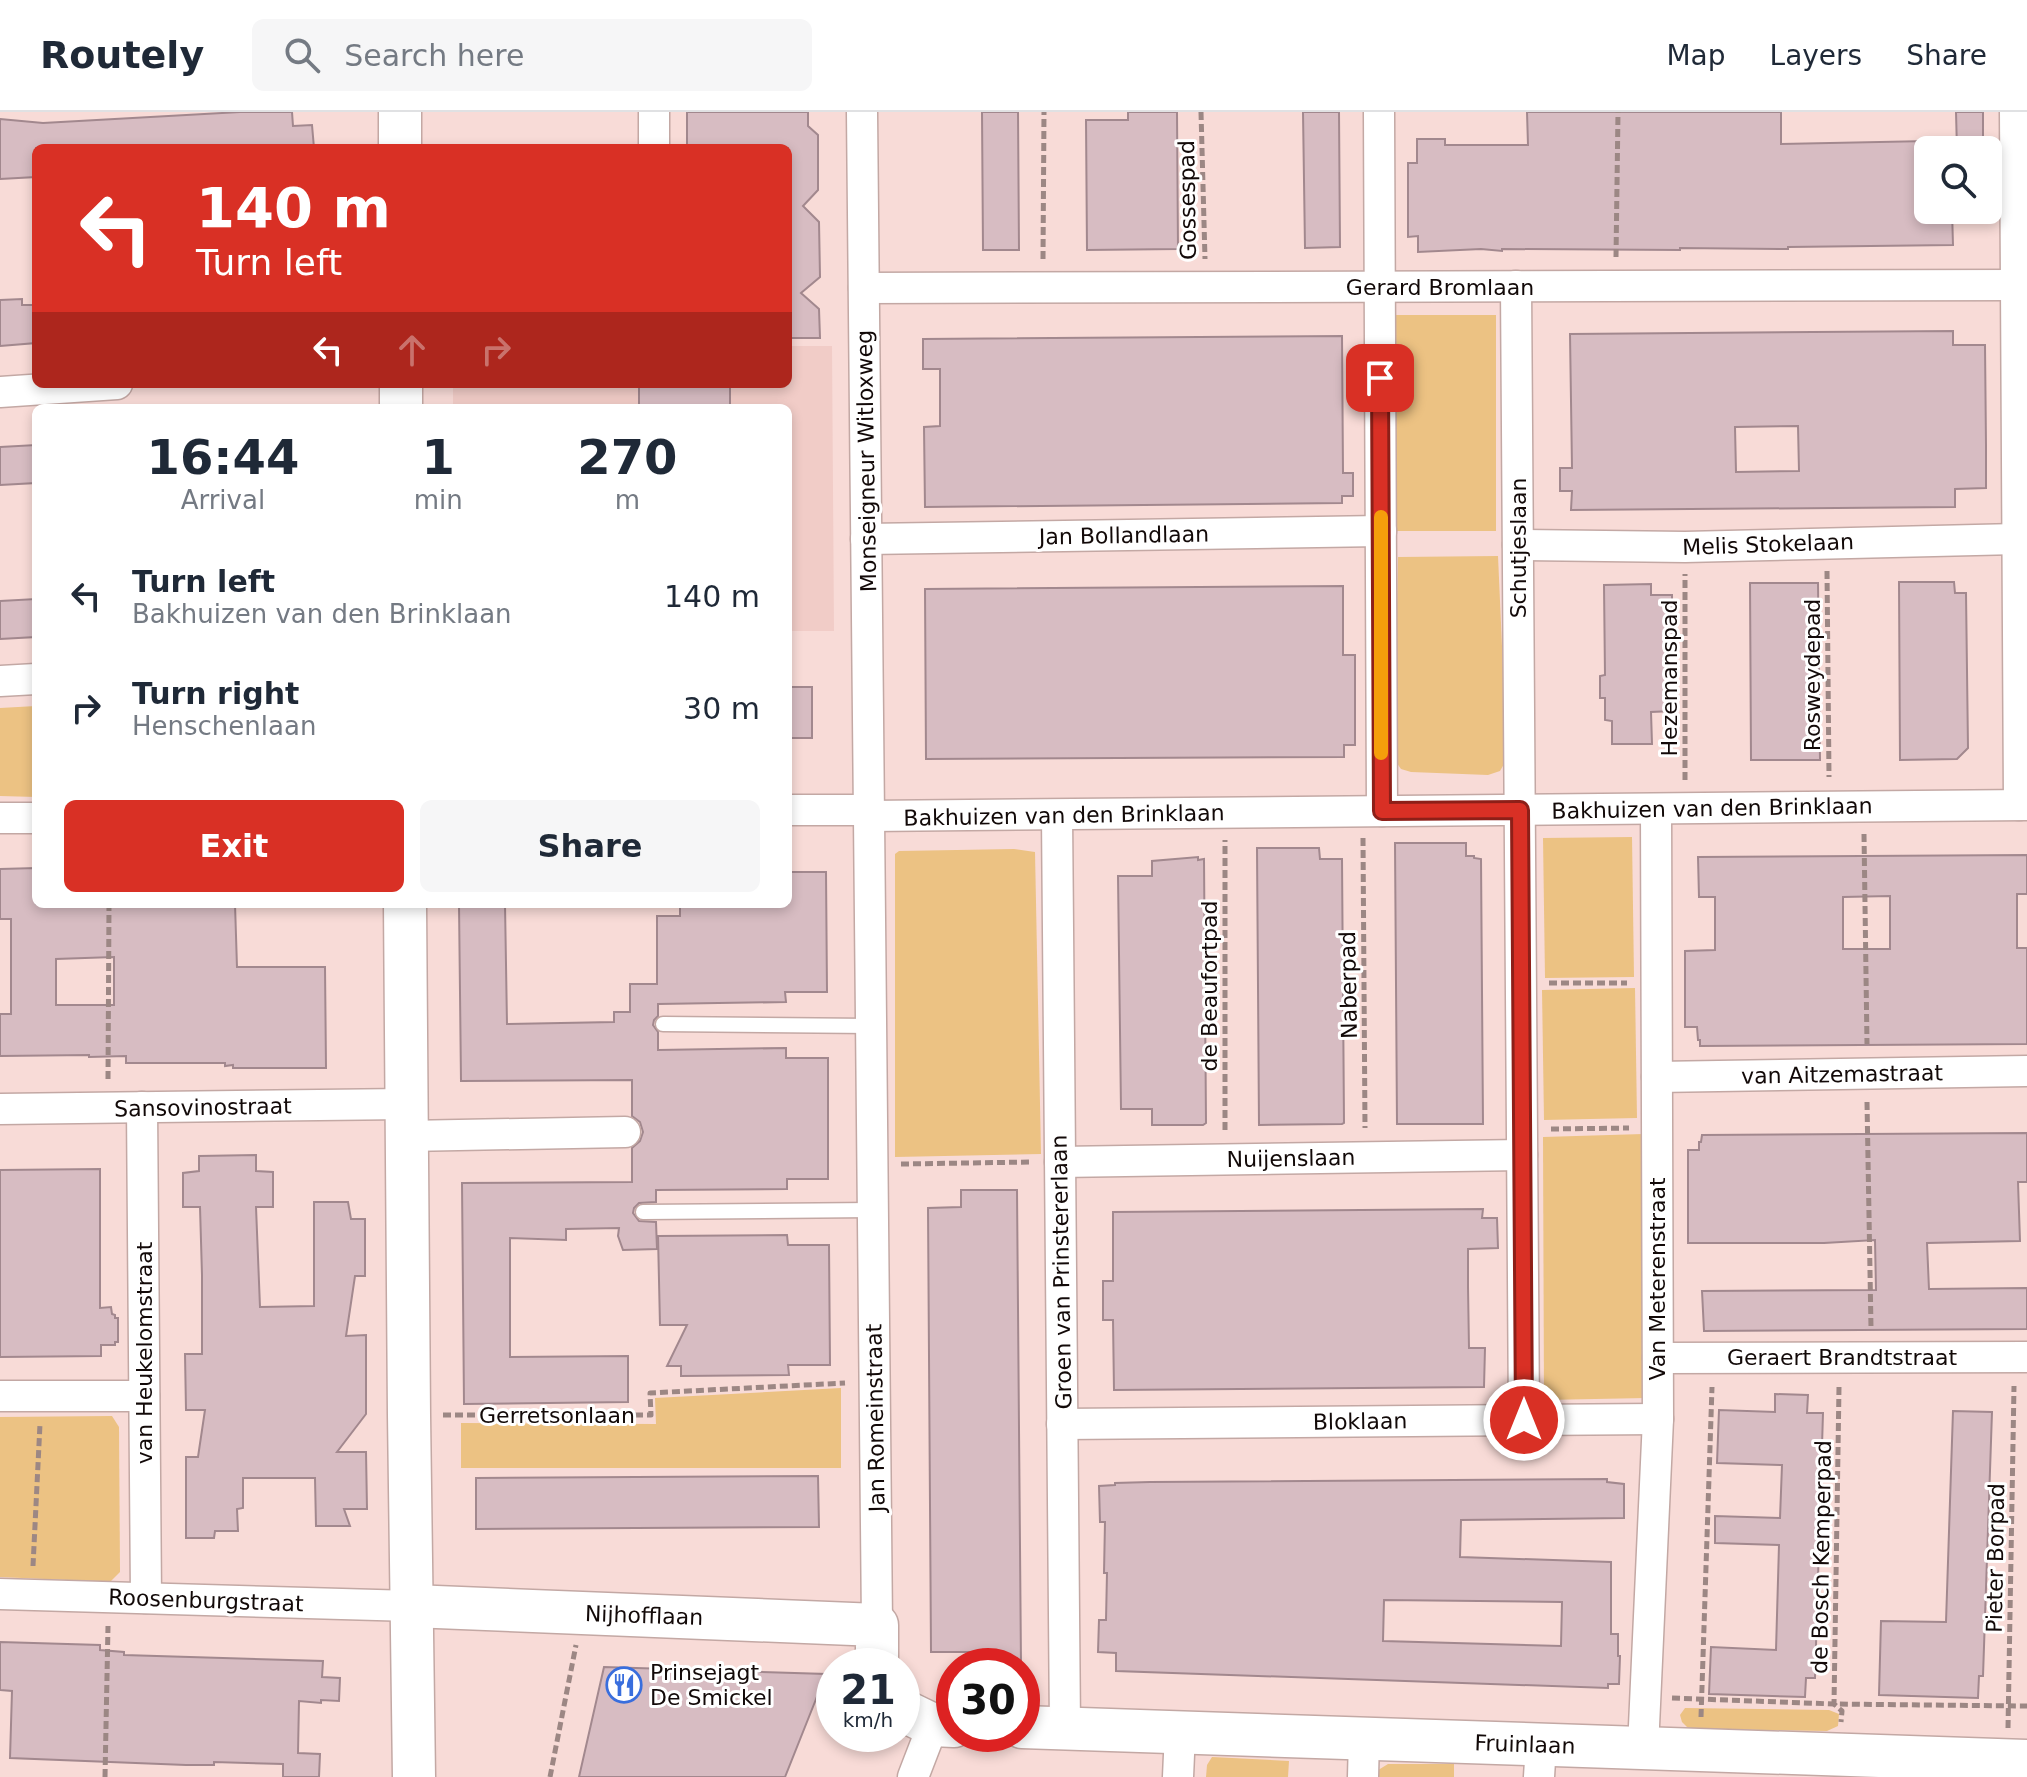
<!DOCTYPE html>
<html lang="en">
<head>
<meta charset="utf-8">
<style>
	body { margin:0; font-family:"DejaVu Sans",sans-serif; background:#f6f6f7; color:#1f2937; height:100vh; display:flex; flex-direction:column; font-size:30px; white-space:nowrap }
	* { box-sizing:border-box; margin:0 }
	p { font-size:26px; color:#747a83 }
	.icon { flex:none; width:44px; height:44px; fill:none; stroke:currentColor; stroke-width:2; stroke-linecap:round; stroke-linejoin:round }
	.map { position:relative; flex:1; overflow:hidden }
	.drawer { position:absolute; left:32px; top:292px; width:760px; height:504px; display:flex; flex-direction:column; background:#fff; border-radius:12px; box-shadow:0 4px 12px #0003 }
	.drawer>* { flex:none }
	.guide { position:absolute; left:32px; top:32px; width:760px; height:244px; border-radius:12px; box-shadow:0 4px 12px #0003; background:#d93025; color:#fff; overflow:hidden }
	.fabs { position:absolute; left:1914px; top:24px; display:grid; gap:16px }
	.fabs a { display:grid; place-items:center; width:88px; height:88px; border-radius:12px; background:#fff; box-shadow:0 4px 12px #0003; font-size:40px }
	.speed { position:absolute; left:816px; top:1536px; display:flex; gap:16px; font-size:40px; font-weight:700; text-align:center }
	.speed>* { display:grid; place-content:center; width:104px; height:104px; border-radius:50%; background:#fff; box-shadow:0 4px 12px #0003; line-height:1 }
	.speed small { font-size:20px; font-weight:400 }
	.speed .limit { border:12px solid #d22; background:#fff; color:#111 }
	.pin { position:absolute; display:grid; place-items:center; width:68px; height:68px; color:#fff; margin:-34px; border-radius:16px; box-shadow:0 4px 12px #0006 }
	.me { position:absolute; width:88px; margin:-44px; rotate:0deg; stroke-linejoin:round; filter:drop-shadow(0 0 6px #0008) }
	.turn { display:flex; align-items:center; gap:28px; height:168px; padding:0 32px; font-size:36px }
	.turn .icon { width:104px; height:104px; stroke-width:2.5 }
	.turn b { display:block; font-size:56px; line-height:68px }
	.lanes { display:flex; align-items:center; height:76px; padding:0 32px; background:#0003; justify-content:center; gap:40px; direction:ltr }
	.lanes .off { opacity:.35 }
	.eta { display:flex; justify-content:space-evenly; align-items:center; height:136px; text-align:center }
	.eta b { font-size:48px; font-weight:600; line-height:56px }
	.primary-button { display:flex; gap:16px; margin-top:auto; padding:16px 32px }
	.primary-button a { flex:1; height:92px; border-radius:12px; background:#d93025; color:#fff; font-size:32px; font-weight:600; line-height:92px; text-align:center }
	.primary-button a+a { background:#f6f6f7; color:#1f2937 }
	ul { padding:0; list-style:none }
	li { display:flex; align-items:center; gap:24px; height:112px; padding:0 32px }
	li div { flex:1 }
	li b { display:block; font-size:30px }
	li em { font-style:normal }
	header { display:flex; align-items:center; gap:48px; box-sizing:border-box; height:112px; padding:0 40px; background:#fff; border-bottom:2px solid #e0e1e3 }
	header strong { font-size:38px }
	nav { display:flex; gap:44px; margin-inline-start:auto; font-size:28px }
	.search { width:560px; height:72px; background:#f6f6f7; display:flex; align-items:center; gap:20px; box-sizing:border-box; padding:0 28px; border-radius:12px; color:#747a83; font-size:30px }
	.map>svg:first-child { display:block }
	.built { fill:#f1ccc7 }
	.green { fill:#ecc283 }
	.building { fill:#d7bcc2; stroke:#a2888e; stroke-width:2; fill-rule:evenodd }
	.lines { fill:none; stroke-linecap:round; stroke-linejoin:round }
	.lane-casing { stroke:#c3a8a4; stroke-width:17 }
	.street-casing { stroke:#c3a8a4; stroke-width:33 }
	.secondary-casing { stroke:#c3a8a4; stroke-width:45 }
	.path { stroke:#9c8784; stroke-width:5; stroke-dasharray:8 4; stroke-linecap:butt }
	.lane { stroke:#fff; stroke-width:14 }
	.street { stroke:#fff; stroke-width:30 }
	.secondary { stroke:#fff; stroke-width:42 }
	.route-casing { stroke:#8d1f18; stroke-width:20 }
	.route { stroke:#d93025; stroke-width:14 }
	.slow { stroke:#f59e0b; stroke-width:14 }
	.labels { text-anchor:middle; stroke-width:6; stroke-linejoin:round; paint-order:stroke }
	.street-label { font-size:22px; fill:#120908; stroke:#fff }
	.poi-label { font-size:22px; fill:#120908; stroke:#fff; text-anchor:start }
</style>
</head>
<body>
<header>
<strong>Routely</strong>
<div class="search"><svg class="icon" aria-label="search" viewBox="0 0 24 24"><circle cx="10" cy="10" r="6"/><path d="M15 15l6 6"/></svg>Search here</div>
<nav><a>Map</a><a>Layers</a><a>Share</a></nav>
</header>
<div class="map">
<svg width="2027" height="1665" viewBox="0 0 2027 1665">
	<rect width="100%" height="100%" fill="#f8dbd7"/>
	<polygon class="built" points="788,234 832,234 834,519 788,519 788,296 453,296 453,272 788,272"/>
	<g class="green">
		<polygon points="1393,203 1496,203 1496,419 1392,419"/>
		<polygon points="1498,444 1507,647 1500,659 1488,663 1411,660 1401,657 1394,647 1398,445"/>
		<polygon points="36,594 36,685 0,684 0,596"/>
		<polygon points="1632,725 1634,865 1545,866 1543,726"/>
		<polygon points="1014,737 1035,740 1041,1042 895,1045 895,742 899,739"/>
		<polygon points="1635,876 1637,1006 1544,1008 1542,878"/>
		<polygon points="1643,1022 1646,1286 1544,1288 1543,1025"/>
		<polygon points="841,1276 841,1356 461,1356 461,1311 656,1312 655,1286"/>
		<polygon points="112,1304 119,1315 120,1460 110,1470 0,1465 0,1305"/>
		<polygon points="1685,1596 1829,1598 1839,1602 1838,1614 1827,1619 1689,1617 1682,1610 1680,1603"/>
		<polygon points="1212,1645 1289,1649 1288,1665 1206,1665 1207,1653"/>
		<polygon points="1388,1652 1454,1652 1454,1665 1375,1665 1375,1660"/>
	</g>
	<g class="building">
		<polygon points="240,0 292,0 293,14 312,13 314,36 36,36 36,65 0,67 0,7 43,11"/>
		<polygon points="687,0 808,0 808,14 818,23 818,78 803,94 819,110 820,165 801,181 819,197 820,226 788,226 788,36 687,36"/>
		<polygon points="982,0 1018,0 1019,138 983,138"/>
		<polygon points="1128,0 1177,0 1178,137 1087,138 1086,8 1128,8"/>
		<polygon points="1303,0 1339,0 1340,135 1305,136"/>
		<polygon points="1527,0 1781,0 1781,32 1928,29 1928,98 1952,98 1953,133 1788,135 1788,137 1680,136 1680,138 1502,137 1502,139 1481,137 1418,140 1418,124 1408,125 1408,51 1417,51 1417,27 1445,27 1445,33 1528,33"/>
		<polygon points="1956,0 1983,0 1983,38 1957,38"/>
		<polygon points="22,187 22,193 36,193 36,231 0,234 0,188"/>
		<path d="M 1953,219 L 1953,233 L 1985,233 L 1986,333 L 1986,376 L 1955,377 L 1955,395 L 1571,398 L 1572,379 L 1560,379 L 1560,356 L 1572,356 L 1570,222 ZM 1798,314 L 1799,359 L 1736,360 L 1735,315 Z"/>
		<polygon points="1342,224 1343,361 1353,361 1353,384 1342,384 1342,391 925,395 924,315 940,314 940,257 923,257 923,227"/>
		<rect x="639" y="272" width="91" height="24"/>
		<polygon points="36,333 36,371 0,373 0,335"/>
		<polygon points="1899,470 1954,470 1955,481 1966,481 1968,636 1957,647 1900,648"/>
		<polygon points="1750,471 1818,471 1820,648 1751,648"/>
		<polygon points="1651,472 1651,483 1672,483 1673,599 1651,600 1652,632 1612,632 1612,609 1605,608 1605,586 1600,586 1600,564 1605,563 1604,473"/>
		<polygon points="1343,474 1343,543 1355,543 1355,633 1344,633 1344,645 926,647 925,477"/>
		<polygon points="36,487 36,525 0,527 0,489"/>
		<rect x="788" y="575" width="24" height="51"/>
		<polygon points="1395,731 1466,731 1466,744 1474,744 1474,746 1481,747 1483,1012 1397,1012"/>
		<polygon points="1257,736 1319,736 1320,747 1342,747 1344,1011 1342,1012 1259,1013"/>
		<path d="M 2027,743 L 2027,782 L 2017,782 L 2017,836 L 2027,836 L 2027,932 L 1700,934 L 1700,928 L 1698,928 L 1697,915 L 1685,915 L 1685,839 L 1715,838 L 1715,785 L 1699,785 L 1698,745 ZM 1890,784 L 1890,837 L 1843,837 L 1843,785 Z"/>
		<polygon points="1198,745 1198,748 1204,747 1206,1011 1203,1013 1152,1013 1152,997 1121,997 1118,764 1152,764 1152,749"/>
		<path d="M 36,756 L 36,792 L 235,792 L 237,855 L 325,855 L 326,956 L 233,956 L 233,953 L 225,954 L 225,951 L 126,951 L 126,944 L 89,945 L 89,943 L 0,944 L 0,902 L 11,902 L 11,807 L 0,807 L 0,757 ZM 114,845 L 114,893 L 56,893 L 56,847 Z"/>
		<polygon points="788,760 826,760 827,880 785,880 786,890 658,892 658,904 654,908 653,913 658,920 658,938 786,936 786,946 828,946 828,1067 787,1067 787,1077 656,1078 656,1090 639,1091 634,1096 633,1101 639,1109 656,1110 657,1137 623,1138 618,1124 619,1116 566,1117 566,1128 510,1126 510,1245 628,1244 628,1290 464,1292 462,1071 632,1070 632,1036 640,1029 643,1020 640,1010 632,1004 632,968 461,969 459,792 505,792 507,912 614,910 614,900 630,900 630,872 657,872 657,804 680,804 680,792 788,792"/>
		<polygon points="2027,1021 2027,1070 2018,1070 2020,1129 1927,1131 1929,1177 2027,1176 2027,1217 1704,1219 1702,1179 1876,1178 1875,1128 1824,1131 1688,1131 1688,1038 1699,1038 1699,1030 1701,1030 1702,1023"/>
		<polygon points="256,1043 256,1059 273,1060 273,1095 256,1095 260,1195 314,1194 314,1090 348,1090 351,1107 365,1107 365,1164 355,1164 346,1224 366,1223 366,1302 337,1340 366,1340 367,1397 344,1397 350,1414 316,1414 315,1366 243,1366 243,1396 237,1397 238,1419 215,1419 214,1426 186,1426 186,1345 198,1345 205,1298 186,1298 185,1242 202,1242 202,1163 200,1095 183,1095 183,1061 199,1059 199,1044"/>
		<polygon points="100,1057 100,1196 111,1195 112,1202 115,1203 115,1206 118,1206 118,1230 115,1230 115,1233 101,1233 101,1244 0,1245 0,1058"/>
		<polygon points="961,1078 1017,1078 1021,1554 981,1554 981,1540 931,1540 928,1096 961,1095"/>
		<polygon points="1483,1097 1482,1106 1497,1106 1498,1136 1468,1137 1468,1175 1469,1236 1485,1236 1484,1275 1114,1278 1113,1208 1103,1208 1103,1169 1113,1169 1113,1100"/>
		<polygon points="787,1123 788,1133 829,1133 830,1253 788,1253 789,1263 681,1264 681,1254 667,1254 687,1213 660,1213 658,1124"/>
		<polygon points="1775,1282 1808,1283 1807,1301 1823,1301 1815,1566 1806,1566 1805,1585 1709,1582 1711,1535 1776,1538 1779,1433 1715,1431 1715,1404 1780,1406 1782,1353 1717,1351 1719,1298 1775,1300"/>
		<polygon points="1953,1299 1992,1300 1983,1564 1979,1564 1978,1586 1879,1583 1881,1509 1946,1510"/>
		<polygon points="818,1364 819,1415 476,1417 476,1366"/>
		<path d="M 1607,1367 L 1607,1370 L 1624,1372 L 1624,1406 L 1461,1408 L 1460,1445 L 1611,1450 L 1611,1522 L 1618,1522 L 1618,1544 L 1620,1544 L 1619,1572 L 1608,1572 L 1608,1576 L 1116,1559 L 1116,1541 L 1098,1540 L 1099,1508 L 1106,1508 L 1107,1461 L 1104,1461 L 1105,1410 L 1100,1410 L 1099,1374 L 1115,1373 L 1115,1371 L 1150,1370 ZM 1384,1488 L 1562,1490 L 1561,1534 L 1383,1529 Z"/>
		<polygon points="0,1530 100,1533 100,1538 124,1540 124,1543 323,1549 322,1565 340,1566 339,1589 321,1588 321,1591 299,1589 298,1641 320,1642 319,1665 283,1665 283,1652 214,1650 214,1653 186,1653 10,1646 12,1579 0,1578"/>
		<polygon points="604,1555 826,1562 785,1665 579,1665"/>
	</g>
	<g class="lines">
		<defs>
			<g id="lane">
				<polyline points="663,912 871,914"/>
				<polyline points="643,1100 873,1098"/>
			</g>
			<g id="street">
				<polyline points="862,0 877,1513"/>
				<polyline points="1379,0 1382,699"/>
				<polyline points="2015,0 2019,693"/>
				<polyline points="654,36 654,0"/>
				<polyline points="1516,174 1524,1308"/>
				<polyline points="864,176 2017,173"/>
				<polyline points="0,280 117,272"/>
				<polyline points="866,427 1381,419"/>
				<polyline points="1518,433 1685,435 2017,427"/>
				<polyline points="0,569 36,567"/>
				<polyline points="788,698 869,698"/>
				<polyline points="1057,703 1065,1616"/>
				<polyline points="869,704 2027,693"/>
				<polyline points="0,706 36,706"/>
				<polyline points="1657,965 2027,959"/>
				<polyline points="142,995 146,1486"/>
				<polyline points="0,997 406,992"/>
				<polyline points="407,1024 625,1020"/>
				<polyline points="1060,1050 1522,1043"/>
				<polyline points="1658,1246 2027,1245"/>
				<polyline points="0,1284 144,1284"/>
				<polyline points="1062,1312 1658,1307"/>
				<polyline points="0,1482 412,1494"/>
				<polyline points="1643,1636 1658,1307 1656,697"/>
				<polyline points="913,1665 933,1613"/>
				<polyline points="1178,1665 1180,1620"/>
				<polyline points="1363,1665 1364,1626"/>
				<polyline points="1539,1665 1541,1632"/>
			</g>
			<g id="secondary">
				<polyline points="400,0 400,36"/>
				<polyline points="401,272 401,296"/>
				<polyline points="405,792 409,1303 414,1665"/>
				<polyline points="412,1494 877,1513 877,1554"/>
				<polyline points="902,1598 933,1613 954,1614"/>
				<polyline points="1022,1615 2027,1649"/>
			</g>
		</defs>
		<use href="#lane" class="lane-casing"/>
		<use href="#street" class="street-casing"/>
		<use href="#secondary" class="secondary-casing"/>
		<g class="path">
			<polyline points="1201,0 1205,147"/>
			<polyline points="1616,145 1618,0"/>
			<polyline points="1043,147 1044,0"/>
			<polyline points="1827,459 1829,665"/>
			<polyline points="1685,668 1685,462"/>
			<polyline points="1864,722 1867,932"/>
			<polyline points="1363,726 1365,1016"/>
			<polyline points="1549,871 1627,871"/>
			<polyline points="108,967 109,792"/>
			<polyline points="1867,990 1871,1216"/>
			<polyline points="1551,1017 1629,1016"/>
			<polyline points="1225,1018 1225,728"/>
			<polyline points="901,1052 1031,1050"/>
			<polyline points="1839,1275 1834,1592 1842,1599 1841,1610"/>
			<polyline points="443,1303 651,1303 650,1281 845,1271"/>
			<polyline points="33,1454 40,1312"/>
			<polyline points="1672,1586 1834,1592 2027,1594"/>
			<polyline points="1701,1605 1712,1275"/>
			<polyline points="2008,1616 2014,1274"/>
			<polyline points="105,1665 108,1514"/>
			<polyline points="550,1665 576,1533"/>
		</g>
		<use href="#lane" class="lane"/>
		<use href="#street" class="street"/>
		<use href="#secondary" class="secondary"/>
	</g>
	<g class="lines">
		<defs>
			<polyline id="route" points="1380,266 1382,699 1520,698 1524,1308"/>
		</defs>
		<use href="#route" class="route-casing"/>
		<use href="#route" class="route"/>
		<polyline class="slow" points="1381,405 1381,641"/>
	</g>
	<defs>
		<symbol id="restaurant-ring" viewBox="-11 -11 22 22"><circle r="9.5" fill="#fff" stroke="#396edd" stroke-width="1.5"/><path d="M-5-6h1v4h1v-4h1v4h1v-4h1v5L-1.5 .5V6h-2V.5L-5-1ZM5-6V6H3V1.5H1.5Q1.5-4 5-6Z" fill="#396edd"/></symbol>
	</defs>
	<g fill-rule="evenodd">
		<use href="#restaurant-ring" x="604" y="1553" width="40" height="40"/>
	</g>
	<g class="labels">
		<g class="street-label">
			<text transform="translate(1187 88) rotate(-91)" y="8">Gossespad</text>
			<text x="1440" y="183">Gerard Bromlaan</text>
			<text transform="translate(866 349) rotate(-91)" y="8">Monseigneur Witloxweg</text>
			<text transform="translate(1124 423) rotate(-1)" y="8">Jan Bollandlaan</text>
			<text transform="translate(1768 432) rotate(-2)" y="8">Melis Stokelaan</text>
			<text transform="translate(1518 436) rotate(-90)" y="8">Schutjeslaan</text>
			<text transform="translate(1812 563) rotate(-90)" y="8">Rosweydepad</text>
			<text transform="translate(1669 566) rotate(-90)" y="8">Hezemanspad</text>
			<text transform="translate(1712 696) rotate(-1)" y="8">Bakhuizen van den Brinklaan</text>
			<text transform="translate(1064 703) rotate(-1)" y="8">Bakhuizen van den Brinklaan</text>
			<text transform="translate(1348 873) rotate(-91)" y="8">Naberpad</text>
			<text transform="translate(1209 874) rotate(-90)" y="8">de Beaufortpad</text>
			<text transform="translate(1842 962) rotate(-1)" y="8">van Aitzemastraat</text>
			<text transform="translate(203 995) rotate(-1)" y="8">Sansovinostraat</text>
			<text transform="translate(1291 1046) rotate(-1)" y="8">Nuijenslaan</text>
			<text transform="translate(1061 1160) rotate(-91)" y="8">Groen van Prinstererlaan</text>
			<text transform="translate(1657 1167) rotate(-90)" y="8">Van Meterenstraat</text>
			<text transform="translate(144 1241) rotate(-90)" y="8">van Heukelomstraat</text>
			<text x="1842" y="1253">Geraert Brandtstraat</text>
			<text x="557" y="1311">Gerretsonlaan</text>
			<text transform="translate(875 1306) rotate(-91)" y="8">Jan Romeinstraat</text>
			<text transform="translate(1360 1309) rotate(-1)" y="8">Bloklaan</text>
			<text transform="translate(1821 1445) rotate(-89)" y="8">de Bosch Kemperpad</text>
			<text transform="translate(1995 1446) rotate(-89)" y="8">Pieter Borpad</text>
			<text transform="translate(206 1488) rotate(2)" y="8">Roosenburgstraat</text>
			<text transform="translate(644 1503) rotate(2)" y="8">Nijhofflaan</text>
			<text transform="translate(1525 1632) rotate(2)" y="8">Fruinlaan</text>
		</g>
		<g class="poi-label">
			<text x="650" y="1568">Prinsejagt<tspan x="650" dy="25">De Smickel</tspan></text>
		</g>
	</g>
</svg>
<div class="fabs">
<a><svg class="icon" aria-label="search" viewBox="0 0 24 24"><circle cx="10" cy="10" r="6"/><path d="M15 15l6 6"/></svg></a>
</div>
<div class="speed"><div>21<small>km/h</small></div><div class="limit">30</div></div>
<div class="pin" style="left:1380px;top:266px;background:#d93025"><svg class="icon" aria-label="arrive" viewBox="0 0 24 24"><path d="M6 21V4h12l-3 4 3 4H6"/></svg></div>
<svg class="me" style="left:1524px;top:1308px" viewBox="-20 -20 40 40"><circle r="17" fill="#d93025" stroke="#fff" stroke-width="3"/><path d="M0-11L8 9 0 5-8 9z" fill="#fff"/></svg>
<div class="guide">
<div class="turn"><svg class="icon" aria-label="left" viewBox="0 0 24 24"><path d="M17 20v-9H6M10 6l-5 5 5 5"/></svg><div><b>140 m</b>Turn left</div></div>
<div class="lanes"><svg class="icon" aria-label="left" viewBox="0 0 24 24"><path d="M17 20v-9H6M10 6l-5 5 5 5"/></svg><svg class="icon off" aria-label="ahead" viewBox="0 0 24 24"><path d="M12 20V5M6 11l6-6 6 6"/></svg><svg class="icon off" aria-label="right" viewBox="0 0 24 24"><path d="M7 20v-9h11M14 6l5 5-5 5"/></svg></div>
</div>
<section class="drawer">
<div class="eta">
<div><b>16:44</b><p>Arrival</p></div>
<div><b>1</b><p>min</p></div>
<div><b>270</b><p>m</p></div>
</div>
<ul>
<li><svg class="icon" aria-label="left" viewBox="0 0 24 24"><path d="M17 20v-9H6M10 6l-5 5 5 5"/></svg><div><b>Turn left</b><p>Bakhuizen van den Brinklaan</p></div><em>140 m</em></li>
<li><svg class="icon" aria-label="right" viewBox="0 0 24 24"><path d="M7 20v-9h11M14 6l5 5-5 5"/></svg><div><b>Turn right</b><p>Henschenlaan</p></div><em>30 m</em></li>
</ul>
<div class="primary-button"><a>Exit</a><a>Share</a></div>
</section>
</div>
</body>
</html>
